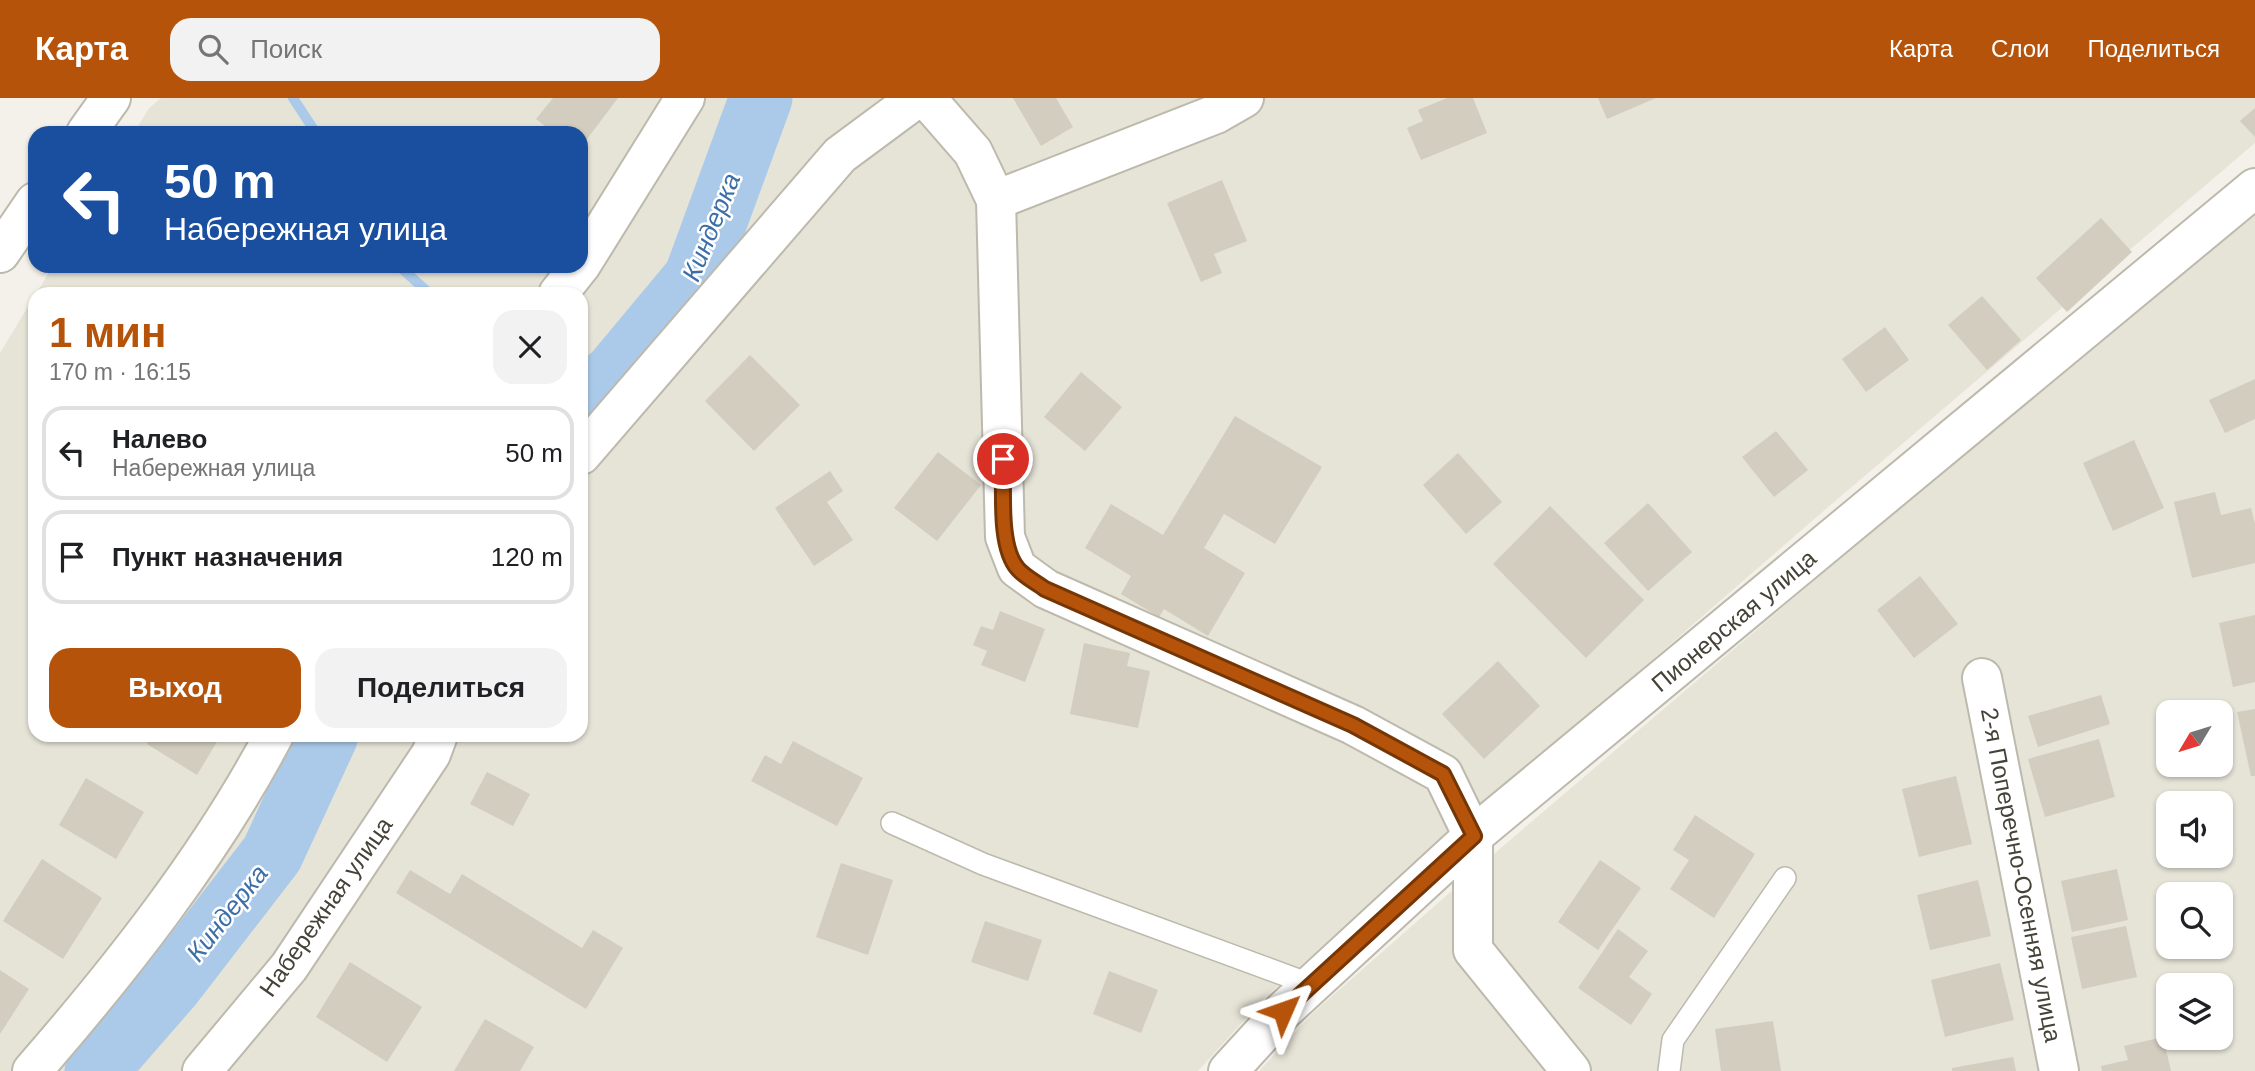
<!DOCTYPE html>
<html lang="ru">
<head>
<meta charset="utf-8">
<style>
	body { margin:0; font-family:Helvetica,sans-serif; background:#f2f2f2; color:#202124; height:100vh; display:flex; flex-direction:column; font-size:26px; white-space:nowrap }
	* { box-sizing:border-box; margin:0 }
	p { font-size:23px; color:#757577 }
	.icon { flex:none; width:38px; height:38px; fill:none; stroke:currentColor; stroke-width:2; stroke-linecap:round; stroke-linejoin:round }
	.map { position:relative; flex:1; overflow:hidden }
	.side { position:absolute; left:28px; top:189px; width:560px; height:455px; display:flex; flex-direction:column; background:#fff; border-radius:21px; box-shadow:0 2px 5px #0004 }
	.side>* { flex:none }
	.guide { position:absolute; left:28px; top:28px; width:560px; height:147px; border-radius:21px; box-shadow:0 2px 5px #0004; background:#1a4fa0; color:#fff; overflow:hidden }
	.needle { width:46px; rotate:232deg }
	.fabs { position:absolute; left:2156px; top:602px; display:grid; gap:14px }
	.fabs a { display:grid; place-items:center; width:77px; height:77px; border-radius:14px; background:#fff; box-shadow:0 2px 5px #0004; font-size:35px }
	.pin { position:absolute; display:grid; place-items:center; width:60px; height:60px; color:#fff; margin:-30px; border:4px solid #fff; border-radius:50%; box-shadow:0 2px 7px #0007 }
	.me { position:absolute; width:77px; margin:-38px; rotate:47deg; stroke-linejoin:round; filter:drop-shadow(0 0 5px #0008) }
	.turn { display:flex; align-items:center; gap:24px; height:147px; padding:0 21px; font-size:32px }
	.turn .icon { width:91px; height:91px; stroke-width:2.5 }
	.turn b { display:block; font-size:49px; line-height:60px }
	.round { display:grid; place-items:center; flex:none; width:74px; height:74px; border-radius:21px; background:#f2f2f2 }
	.overview { display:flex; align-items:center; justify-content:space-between; height:119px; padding:0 21px }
	h1 { font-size:42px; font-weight:600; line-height:52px; color:#b45309 }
	.primary-button { display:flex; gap:14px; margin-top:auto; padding:14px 21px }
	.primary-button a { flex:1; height:80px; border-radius:21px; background:#b45309; color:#fff; font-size:28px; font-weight:600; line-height:80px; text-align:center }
	.primary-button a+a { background:#f2f2f2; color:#202124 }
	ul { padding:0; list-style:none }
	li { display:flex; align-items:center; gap:21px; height:94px; margin:0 14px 10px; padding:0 7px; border:4px solid #e0e0e0; border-radius:21px }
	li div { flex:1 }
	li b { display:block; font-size:26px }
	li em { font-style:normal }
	header { display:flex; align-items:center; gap:42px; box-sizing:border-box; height:98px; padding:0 35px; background:#b45309; color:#fff }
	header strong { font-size:33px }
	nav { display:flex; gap:38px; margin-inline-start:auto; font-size:24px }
	.search { width:490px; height:63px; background:#f2f2f2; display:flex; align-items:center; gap:18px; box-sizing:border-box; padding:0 24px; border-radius:21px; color:#757577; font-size:26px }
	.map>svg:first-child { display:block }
	.residential { fill:#e6e3d7; fill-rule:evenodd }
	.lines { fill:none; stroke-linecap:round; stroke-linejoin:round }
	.stream { stroke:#abcae9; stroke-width:10 }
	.river { stroke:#abcae9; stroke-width:63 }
	.building { fill:#d3cdbf }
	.service-casing { stroke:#bdb9ac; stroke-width:24 }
	.minor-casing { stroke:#bdb9ac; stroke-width:42 }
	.tertiary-casing { stroke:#bdb9ac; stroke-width:42 }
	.service { stroke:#fff; stroke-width:21 }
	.minor { stroke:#fff; stroke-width:38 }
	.tertiary { stroke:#fff; stroke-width:38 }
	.route-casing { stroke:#753606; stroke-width:18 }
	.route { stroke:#b45309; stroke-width:12 }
	.labels { text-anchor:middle; stroke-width:5; stroke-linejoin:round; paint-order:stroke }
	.street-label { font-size:24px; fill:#454238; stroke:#fff }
	.water-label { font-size:26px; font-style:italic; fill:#3c6fa7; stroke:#fff }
</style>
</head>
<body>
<header>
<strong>Карта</strong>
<div class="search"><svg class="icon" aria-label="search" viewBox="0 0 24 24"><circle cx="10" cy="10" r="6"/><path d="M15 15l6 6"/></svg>Поиск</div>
<nav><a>Карта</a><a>Слои</a><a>Поделиться</a></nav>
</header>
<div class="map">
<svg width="2255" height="973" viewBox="0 0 2255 973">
	<rect width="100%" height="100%" fill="#f3f1e9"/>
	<g class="residential">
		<polygon points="161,0 2255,0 2255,45 1820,416 1268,896 1198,973 0,973 0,255 35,197 35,637 581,637 581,196 36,196 53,168 581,168 581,35 134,35 149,10"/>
		<path d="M 2255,106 L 2255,973 L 1259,973 L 1314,914 L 1495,755 ZM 2168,614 L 2221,614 L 2221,667 L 2168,667 ZM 2168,705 L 2221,705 L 2221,758 L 2168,758 ZM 2168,796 L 2221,796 L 2221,849 L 2168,849 ZM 2168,887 L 2221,887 L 2221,940 L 2168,940 Z"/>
	</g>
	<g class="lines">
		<g class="stream">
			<polyline points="293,0 316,35"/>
			<polyline points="399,168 430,196"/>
		</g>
		<g class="river">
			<polyline points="581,304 615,276 695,180 761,0"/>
			<polyline points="96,973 171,887 272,756 327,637"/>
		</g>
	</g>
	<g class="building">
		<polygon points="553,0 618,0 581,49 581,35 554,35 536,21"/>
		<polygon points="1013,0 1056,0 1073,29 1041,48"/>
		<polygon points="1447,0 1473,0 1487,35 1421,62 1407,30 1423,23 1418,12"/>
		<polygon points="1598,0 1656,0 1607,21"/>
		<polygon points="2255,10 2255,39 2240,23"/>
		<polygon points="1222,82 1247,143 1214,156 1222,175 1201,184 1167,105"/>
		<polygon points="2101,120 2132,154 2067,214 2036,180"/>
		<polygon points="1982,198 2021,242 1987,272 1948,227"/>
		<polygon points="1885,229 1909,262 1866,294 1842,261"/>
		<polygon points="750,257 800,307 754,353 705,303"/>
		<polygon points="1081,274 1122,309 1085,353 1044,319"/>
		<polygon points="2255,281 2255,321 2225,335 2209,302"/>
		<polygon points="1235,318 1322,369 1275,446 1224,416 1204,450 1245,475 1208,538 1164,511 1159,519 1121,496 1131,478 1085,450 1111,406 1163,437"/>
		<polygon points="1776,333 1808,372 1774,399 1742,359"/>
		<polygon points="2134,342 2164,410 2113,433 2083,365"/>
		<polygon points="938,354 981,387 937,443 894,410"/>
		<polygon points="1458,355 1502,404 1466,436 1423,387"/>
		<polygon points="830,373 843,393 827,404 853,442 814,468 775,410"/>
		<polygon points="2215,394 2221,417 2251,410 2255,426 2255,465 2192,480 2174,404"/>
		<polygon points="1648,405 1692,454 1648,493 1604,445"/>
		<polygon points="1550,408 1644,502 1586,560 1493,466"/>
		<polygon points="1920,478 1958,526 1914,560 1877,512"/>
		<polygon points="1000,513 1045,531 1025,584 981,567 987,553 973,547 981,528 993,532"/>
		<polygon points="2255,517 2255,584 2233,589 2219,525"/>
		<polygon points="1084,545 1130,555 1127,568 1150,573 1138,630 1070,616"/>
		<polygon points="1498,563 1540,608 1484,661 1442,616"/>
		<polygon points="2101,597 2110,626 2038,649 2028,618"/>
		<polygon points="2255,611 2255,678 2251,678 2237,614"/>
		<polygon points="152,637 221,637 197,677 147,646"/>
		<polygon points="2099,641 2115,699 2045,719 2028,661"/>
		<polygon points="793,643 863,680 837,728 751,683 765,657 781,666"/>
		<polygon points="487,674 530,696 513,728 470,706"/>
		<polygon points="1956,678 1972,746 1919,759 1902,691"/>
		<polygon points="86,680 144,714 116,761 59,727"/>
		<polygon points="1695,717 1755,756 1714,820 1670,791 1689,762 1673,752"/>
		<polygon points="42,761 102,800 63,861 3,823"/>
		<polygon points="1600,762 1641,790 1598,852 1558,824"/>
		<polygon points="841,765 893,782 868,857 816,839"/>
		<polygon points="2117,771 2128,822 2072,834 2061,783"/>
		<polygon points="410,772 450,796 462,776 582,850 593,832 623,850 586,911 396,795"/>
		<polygon points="1978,782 1991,838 1930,852 1917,797"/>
		<polygon points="985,823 1042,842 1028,883 971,864"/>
		<polygon points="2126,828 2137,879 2082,891 2071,839"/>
		<polygon points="1618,831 1648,853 1629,879 1652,896 1631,927 1578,890"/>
		<polygon points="350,864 422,909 387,964 316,919"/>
		<polygon points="2000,865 2014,922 1945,939 1931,882"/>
		<polygon points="0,872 29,891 0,936"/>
		<polygon points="1109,873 1158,892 1141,935 1093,916"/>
		<polygon points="485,921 534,949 520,973 454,973"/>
		<polygon points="1773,923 1781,973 1721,973 1715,931"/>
		<polygon points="2163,939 2171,973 2102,973 2101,968 2128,962 2124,948"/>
		<polygon points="2013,959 2016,973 1952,973 1952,970"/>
	</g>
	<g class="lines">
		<defs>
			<g id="service">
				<polyline points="892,725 983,766 1312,887"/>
				<polyline points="1669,973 1673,942 1785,780"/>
			</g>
			<g id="minor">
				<polyline points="926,0 973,54 996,102 1005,439 1017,470 1046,491 1353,627 1443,676 1473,738 1473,852 1571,973"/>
				<polyline points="996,102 1216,16 1244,0"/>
				<polyline points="581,167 685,0"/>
				<polyline points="558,196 580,168"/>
				<polyline points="581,357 840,57 917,0"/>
				<polyline points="1982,580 2059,973"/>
				<path d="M 32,973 C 120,872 211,757 274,637"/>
				<polyline points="202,973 289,869 431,656 438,637"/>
				<polyline points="1228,973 1283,913 1473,738 2255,90"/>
			</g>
			<g id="tertiary">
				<polyline points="86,35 111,0"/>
				<polyline points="0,155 35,104"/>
			</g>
		</defs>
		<use href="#service" class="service-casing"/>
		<use href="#minor" class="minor-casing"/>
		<use href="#tertiary" class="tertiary-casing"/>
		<use href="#service" class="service"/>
		<use href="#minor" class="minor"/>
		<use href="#tertiary" class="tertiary"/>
	</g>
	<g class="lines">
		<defs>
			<path id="route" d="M 1003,361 C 1004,390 998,449 1018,471 C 1025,479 1037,485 1045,491 L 1353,627 L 1443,676 L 1474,738 L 1283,913"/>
		</defs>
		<use href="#route" class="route-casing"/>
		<use href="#route" class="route"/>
	</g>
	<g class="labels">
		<g class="street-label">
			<text transform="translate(1734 523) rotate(-40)" y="8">Пионерская улица</text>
			<text transform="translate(2021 777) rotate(79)" y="8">2-я Поперечно-Осенняя улица</text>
			<text transform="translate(326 809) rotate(-55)" y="8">Набережная улица</text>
		</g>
		<g class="water-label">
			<text transform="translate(711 129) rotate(-68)" y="9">Киндерка</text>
			<text transform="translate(227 815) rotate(-52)" y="9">Киндерка</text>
		</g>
	</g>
</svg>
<div class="fabs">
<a><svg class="needle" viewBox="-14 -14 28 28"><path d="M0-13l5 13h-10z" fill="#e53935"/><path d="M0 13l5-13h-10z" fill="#757577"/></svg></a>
<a><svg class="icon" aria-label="sound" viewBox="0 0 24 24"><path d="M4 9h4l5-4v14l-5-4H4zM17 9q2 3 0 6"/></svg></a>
<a><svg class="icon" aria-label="search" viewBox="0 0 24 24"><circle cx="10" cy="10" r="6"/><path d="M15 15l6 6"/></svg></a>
<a><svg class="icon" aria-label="layers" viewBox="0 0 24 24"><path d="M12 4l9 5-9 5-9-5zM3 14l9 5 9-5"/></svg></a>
</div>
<div class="pin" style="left:1003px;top:361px;background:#d93025"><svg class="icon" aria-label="arrive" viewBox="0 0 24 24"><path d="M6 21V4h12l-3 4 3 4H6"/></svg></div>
<svg class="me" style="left:1283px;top:913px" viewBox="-20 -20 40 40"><path d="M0-17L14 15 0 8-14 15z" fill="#b45309" stroke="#fff" stroke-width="4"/></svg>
<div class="guide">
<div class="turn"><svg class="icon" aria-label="left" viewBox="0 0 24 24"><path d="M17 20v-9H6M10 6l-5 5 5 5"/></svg><div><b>50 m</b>Набережная улица</div></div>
</div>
<section class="side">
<div class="overview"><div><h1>1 мин</h1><p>170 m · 16:15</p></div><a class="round"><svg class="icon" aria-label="close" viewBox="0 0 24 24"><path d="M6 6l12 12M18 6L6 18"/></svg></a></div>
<ul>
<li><svg class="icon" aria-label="left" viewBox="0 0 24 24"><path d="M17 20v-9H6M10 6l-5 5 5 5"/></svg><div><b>Налево</b><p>Набережная улица</p></div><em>50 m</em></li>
<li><svg class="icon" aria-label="arrive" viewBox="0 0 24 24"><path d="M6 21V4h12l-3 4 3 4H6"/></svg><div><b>Пункт назначения</b></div><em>120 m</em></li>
</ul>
<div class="primary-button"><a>Выход</a><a>Поделиться</a></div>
</section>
</div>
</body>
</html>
